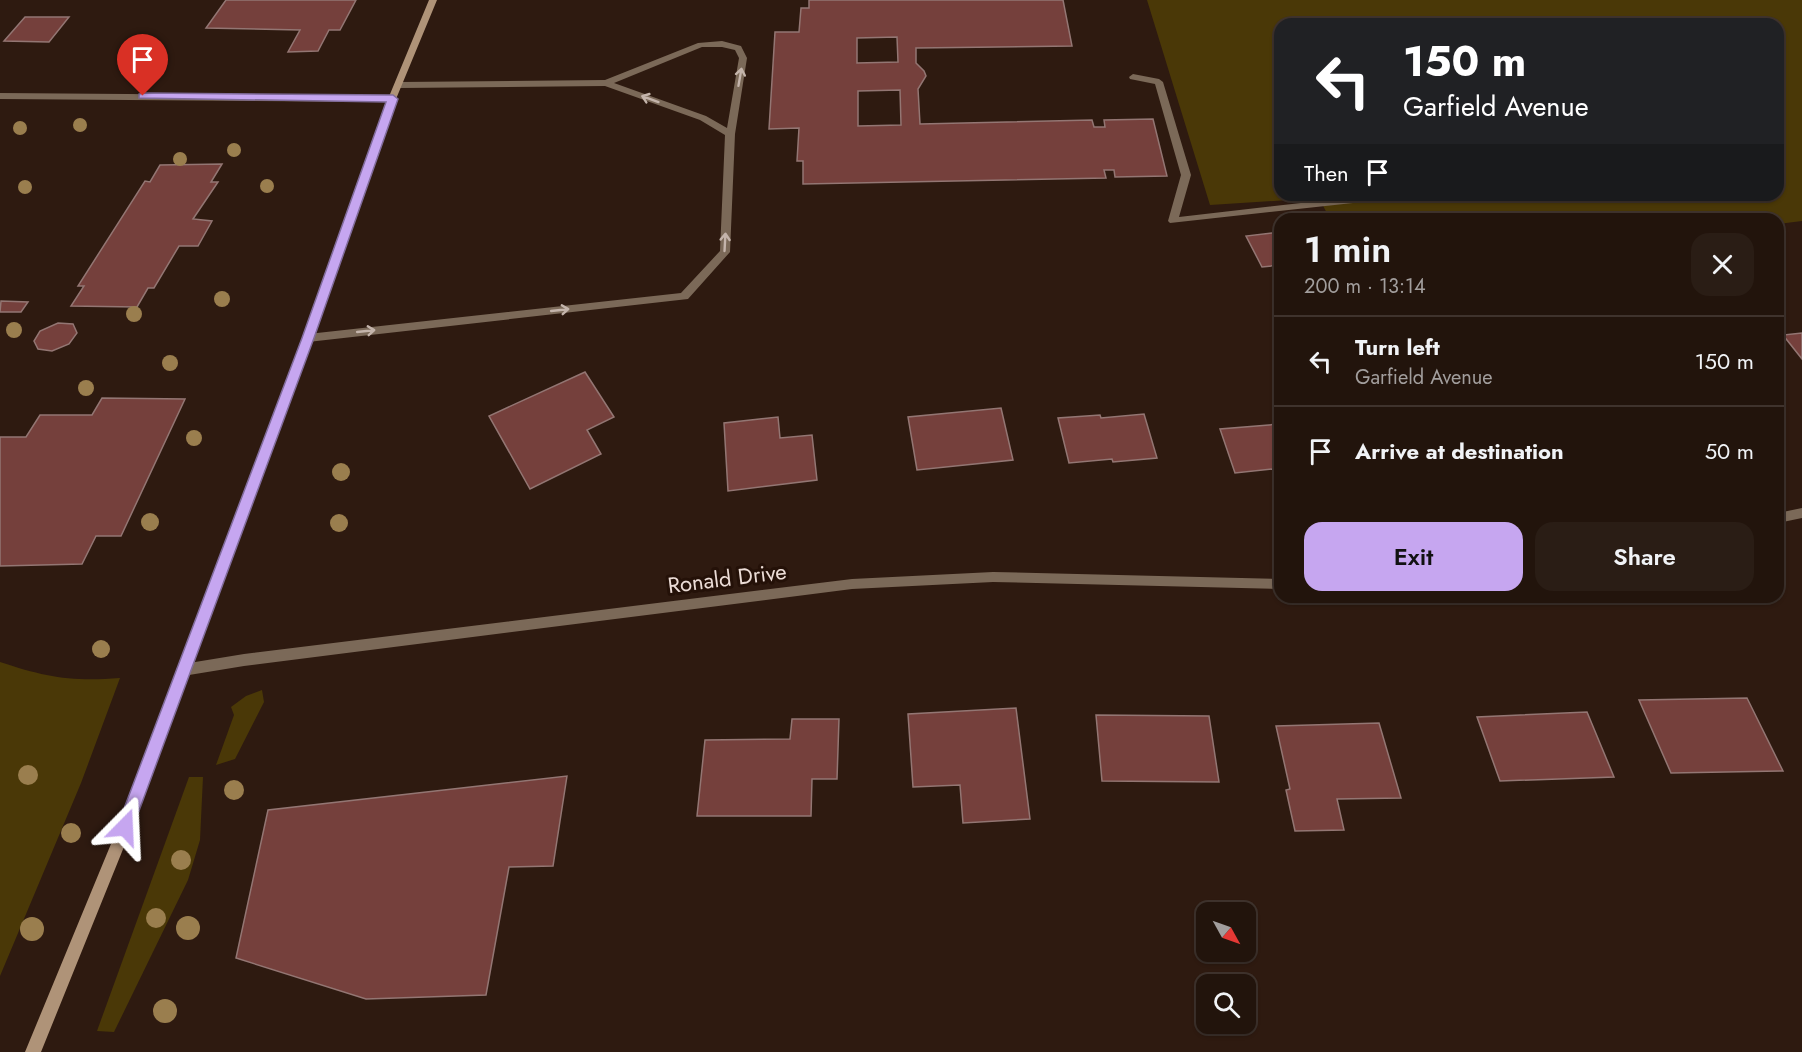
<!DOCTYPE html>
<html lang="en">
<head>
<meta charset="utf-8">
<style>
	body { margin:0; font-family:Jost,sans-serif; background:#2a1d15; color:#f1f3f6; height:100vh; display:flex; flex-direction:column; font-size:22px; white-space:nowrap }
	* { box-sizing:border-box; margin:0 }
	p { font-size:20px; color:#a29e9d }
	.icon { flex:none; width:33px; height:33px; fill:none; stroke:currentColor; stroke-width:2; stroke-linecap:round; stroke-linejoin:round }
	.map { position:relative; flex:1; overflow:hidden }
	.panel { position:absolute; left:1274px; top:213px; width:510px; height:390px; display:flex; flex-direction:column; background:#22140c; border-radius:18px; box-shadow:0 2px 4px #0004,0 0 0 2px #3f332d }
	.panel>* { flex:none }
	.banner { position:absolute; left:1274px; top:18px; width:510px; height:183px; border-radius:18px; box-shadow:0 2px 4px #0004,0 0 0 2px #3f332d; background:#202124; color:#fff; overflow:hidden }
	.needle { width:39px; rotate:130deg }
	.tools { position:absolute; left:1196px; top:902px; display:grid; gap:12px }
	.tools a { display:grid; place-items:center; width:60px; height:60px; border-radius:12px; background:#22140c; box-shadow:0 2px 4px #0004,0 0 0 2px #3f332d; font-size:30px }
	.pin { position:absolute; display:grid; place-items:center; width:51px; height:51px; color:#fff; margin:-62px -26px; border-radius:50% 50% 50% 0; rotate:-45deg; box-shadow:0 0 6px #0007 }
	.pin .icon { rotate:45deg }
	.me { position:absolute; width:66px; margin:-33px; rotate:21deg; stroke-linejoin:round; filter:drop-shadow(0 0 4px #0008) }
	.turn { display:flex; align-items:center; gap:21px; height:126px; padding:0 30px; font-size:27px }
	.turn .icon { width:78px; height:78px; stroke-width:2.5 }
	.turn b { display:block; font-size:42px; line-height:51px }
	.then { display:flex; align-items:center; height:57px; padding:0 30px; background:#0003; gap:12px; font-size:22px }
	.round { display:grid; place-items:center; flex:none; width:63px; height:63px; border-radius:18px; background:#2a1d15 }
	.headline { display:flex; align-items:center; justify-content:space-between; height:102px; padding:0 30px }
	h1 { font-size:36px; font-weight:600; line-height:45px }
	.button { display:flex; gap:12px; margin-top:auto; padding:12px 30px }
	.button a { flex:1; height:69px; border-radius:18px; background:#c6a6f0; color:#111; font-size:24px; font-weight:600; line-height:69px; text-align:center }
	.button a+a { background:#2a1d15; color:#f1f3f6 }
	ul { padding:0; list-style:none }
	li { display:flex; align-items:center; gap:18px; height:90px; padding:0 30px; border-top:2px solid #3f332d }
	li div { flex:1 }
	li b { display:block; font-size:22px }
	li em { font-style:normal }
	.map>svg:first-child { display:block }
	.green { fill:#4a3807; fill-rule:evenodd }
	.building { fill:#75403c; stroke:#937673; stroke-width:1.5; fill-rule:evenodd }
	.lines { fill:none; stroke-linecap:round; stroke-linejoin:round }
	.lane { fill:#7b6958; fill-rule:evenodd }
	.street { fill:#7b6958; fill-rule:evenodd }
	.secondary { fill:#af9378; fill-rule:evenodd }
	.tree { fill:#9a7e4e }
	.oneway { stroke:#c4b4ab }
	.route { fill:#c6a6f0; stroke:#816c9c; stroke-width:1.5 }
	.labels { text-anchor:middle; stroke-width:6; stroke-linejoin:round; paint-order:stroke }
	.street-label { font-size:22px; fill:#ecddd7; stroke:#241108 }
</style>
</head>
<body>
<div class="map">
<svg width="1802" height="1052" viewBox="0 0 1802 1052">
	<rect width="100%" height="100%" fill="#2e1a10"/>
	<g class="green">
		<path d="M 1147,0 L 1802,0 L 1802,221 L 1778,224 L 1778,219 L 1330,219 L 1319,198 L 1210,205 ZM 1280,24 L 1778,24 L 1778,195 L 1280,195 Z"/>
		<path d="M 0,662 C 45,677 72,682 120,678 L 81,783 L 0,976 Z"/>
		<polygon points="262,690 264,702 235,759 216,765 234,715 231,707 246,696"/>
		<polygon points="189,777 203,777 200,840 188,880 114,1032 97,1031"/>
	</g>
	<g class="building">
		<polygon points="226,0 356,0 340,30 329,30 318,51 288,52 300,30 206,28"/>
		<path d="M 809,0 L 1063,0 L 1072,46 L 916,48 L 916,63 L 924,71 L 926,76 L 918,89 L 920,124 L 1092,120 L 1094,127 L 1105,127 L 1104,120 L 1153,119 L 1167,176 L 1115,177 L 1114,170 L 1104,170 L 1106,178 L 803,184 L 803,161 L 797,161 L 799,128 L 769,129 L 775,32 L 799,32 L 801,8 L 809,8 ZM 897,37 L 898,62 L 857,63 L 857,38 ZM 900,90 L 901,125 L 858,126 L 858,91 Z"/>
		<polygon points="25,17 69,17 49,42 4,41"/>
		<polygon points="222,164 211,182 218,182 193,219 212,221 198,246 179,246 154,288 148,288 137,307 71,306 84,286 78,286 145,181 150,182 160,165"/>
		<polygon points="1280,232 1280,265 1262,267 1246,236"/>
		<polygon points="1,301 28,302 21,312 0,312"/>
		<polygon points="58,323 73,324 77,333 69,344 52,351 38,349 34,341 40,331"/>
		<polygon points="1802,333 1802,359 1783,335"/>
		<polygon points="585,372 614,417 587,430 601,454 530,489 489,416"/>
		<polygon points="102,398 185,399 121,536 96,536 82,564 0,566 0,437 26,437 40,415 92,415"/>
		<polygon points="1001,408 1013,460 917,470 908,417"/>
		<polygon points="1144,414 1157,458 1113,462 1112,459 1069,463 1058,418 1100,415 1101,418"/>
		<polygon points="778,417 780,438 812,435 817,480 728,491 724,423"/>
		<polygon points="1280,424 1280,473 1274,473 1273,469 1235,473 1220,429"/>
		<polygon points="1747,698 1783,771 1671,773 1639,700"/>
		<polygon points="1016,708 1030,819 963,823 960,785 913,787 908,714"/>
		<polygon points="1587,712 1614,777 1500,781 1477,717"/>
		<polygon points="1096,715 1209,716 1219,782 1102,781"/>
		<polygon points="792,719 839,719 837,779 812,779 811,816 697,816 705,740 790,739"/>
		<polygon points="1379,723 1401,798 1337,799 1344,830 1295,831 1286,790 1290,789 1276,726"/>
		<polygon points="567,776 553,866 509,867 486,995 366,999 236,958 268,810"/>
	</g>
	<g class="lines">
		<g class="lane">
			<path d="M 722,41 L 741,46 L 747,58 L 735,134 L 730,252 L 688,299 L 308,342 L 304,341 L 303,338 L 308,334 L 681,293 L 720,251 L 725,135 L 700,120 L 605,86 L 400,88 L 396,85 L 400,82 L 605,80 L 698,43 ZM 702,47 L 722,47 L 735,50 L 739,58 L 727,128 L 706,116 L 614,83 Z"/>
			<polygon points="1133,74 1159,79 1163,82 1191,175 1179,217 1371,195 1404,195 1399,198 1170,223 1168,221 1181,175 1155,84 1130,79 1129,77"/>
		</g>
		<g class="street">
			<polygon points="0,93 392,96 396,99 392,102 0,99"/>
			<polygon points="1802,508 1802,518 1778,523 1778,513"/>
			<polygon points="993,572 1280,579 1280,589 993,582 852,589 244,666 183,676 178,674 176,670 178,666 183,664 244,654 852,579"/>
		</g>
		<polygon class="secondary" points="429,0 437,0 396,99 313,338 132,827 41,1052 25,1052 118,827 303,338 388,99"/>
	</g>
	<g class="tree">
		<circle cx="150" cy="69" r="7"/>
		<circle cx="80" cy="125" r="7"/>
		<circle cx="20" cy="128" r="7"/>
		<circle cx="234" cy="150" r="7"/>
		<circle cx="180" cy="159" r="7"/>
		<circle cx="267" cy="186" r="7"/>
		<circle cx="25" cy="187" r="7"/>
		<circle cx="222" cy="299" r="8"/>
		<circle cx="134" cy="314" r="8"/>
		<circle cx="14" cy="330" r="8"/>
		<circle cx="170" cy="363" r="8"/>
		<circle cx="86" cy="388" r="8"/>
		<circle cx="194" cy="438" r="8"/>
		<circle cx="341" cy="472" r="9"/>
		<circle cx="150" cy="522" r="9"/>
		<circle cx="339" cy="523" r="9"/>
		<circle cx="101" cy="649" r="9"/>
		<circle cx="28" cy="775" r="10"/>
		<circle cx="234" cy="790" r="10"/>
		<circle cx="71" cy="833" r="10"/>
		<circle cx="181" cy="860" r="10"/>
		<circle cx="156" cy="918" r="10"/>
		<circle cx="188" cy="928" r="12"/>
		<circle cx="32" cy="929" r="12"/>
		<circle cx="165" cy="1011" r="12"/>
	</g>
	<defs><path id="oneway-shaft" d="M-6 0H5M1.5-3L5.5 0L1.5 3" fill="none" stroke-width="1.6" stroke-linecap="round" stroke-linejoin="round" transform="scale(1.5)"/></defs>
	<g class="oneway">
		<use href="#oneway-shaft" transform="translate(740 77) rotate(-80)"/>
		<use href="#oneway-shaft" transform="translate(650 99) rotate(-160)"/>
		<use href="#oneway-shaft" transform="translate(725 242) rotate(-87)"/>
		<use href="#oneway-shaft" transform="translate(560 310) rotate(-6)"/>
		<use href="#oneway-shaft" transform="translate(366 331) rotate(-6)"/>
	</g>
	<polygon class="route" points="143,93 393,95 398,99 314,338 133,827 131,833 125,835 119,833 117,827 302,338 386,102 139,98 139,94"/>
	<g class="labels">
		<g class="street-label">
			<text transform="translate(727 578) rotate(-7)" y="8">Ronald Drive</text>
		</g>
	</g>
</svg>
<div class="tools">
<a><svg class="needle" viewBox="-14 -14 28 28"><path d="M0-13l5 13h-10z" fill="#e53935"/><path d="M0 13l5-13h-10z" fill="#a29e9d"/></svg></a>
<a><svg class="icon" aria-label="search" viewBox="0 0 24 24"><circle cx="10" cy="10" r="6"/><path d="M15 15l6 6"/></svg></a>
</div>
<div class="pin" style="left:143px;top:96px;background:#d93025"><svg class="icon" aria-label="arrive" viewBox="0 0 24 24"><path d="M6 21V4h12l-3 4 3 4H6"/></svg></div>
<svg class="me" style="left:125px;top:827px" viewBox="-20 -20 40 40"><path d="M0-17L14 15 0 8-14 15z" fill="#c6a6f0" stroke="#fff" stroke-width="4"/></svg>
<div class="banner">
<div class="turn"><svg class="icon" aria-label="left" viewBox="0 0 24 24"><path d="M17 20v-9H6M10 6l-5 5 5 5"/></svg><div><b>150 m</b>Garfield Avenue</div></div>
<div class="then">Then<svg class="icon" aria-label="arrive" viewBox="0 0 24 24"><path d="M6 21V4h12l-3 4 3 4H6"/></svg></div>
</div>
<section class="panel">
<div class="headline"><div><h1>1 min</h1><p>200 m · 13:14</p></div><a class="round"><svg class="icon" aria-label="close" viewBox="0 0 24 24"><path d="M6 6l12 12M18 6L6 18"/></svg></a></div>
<ul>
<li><svg class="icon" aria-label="left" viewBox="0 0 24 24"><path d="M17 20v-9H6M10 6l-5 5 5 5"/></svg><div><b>Turn left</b><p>Garfield Avenue</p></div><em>150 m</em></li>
<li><svg class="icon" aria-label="arrive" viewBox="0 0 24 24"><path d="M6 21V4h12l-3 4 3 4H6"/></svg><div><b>Arrive at destination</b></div><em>50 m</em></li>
</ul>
<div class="button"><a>Exit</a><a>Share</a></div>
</section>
</div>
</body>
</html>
